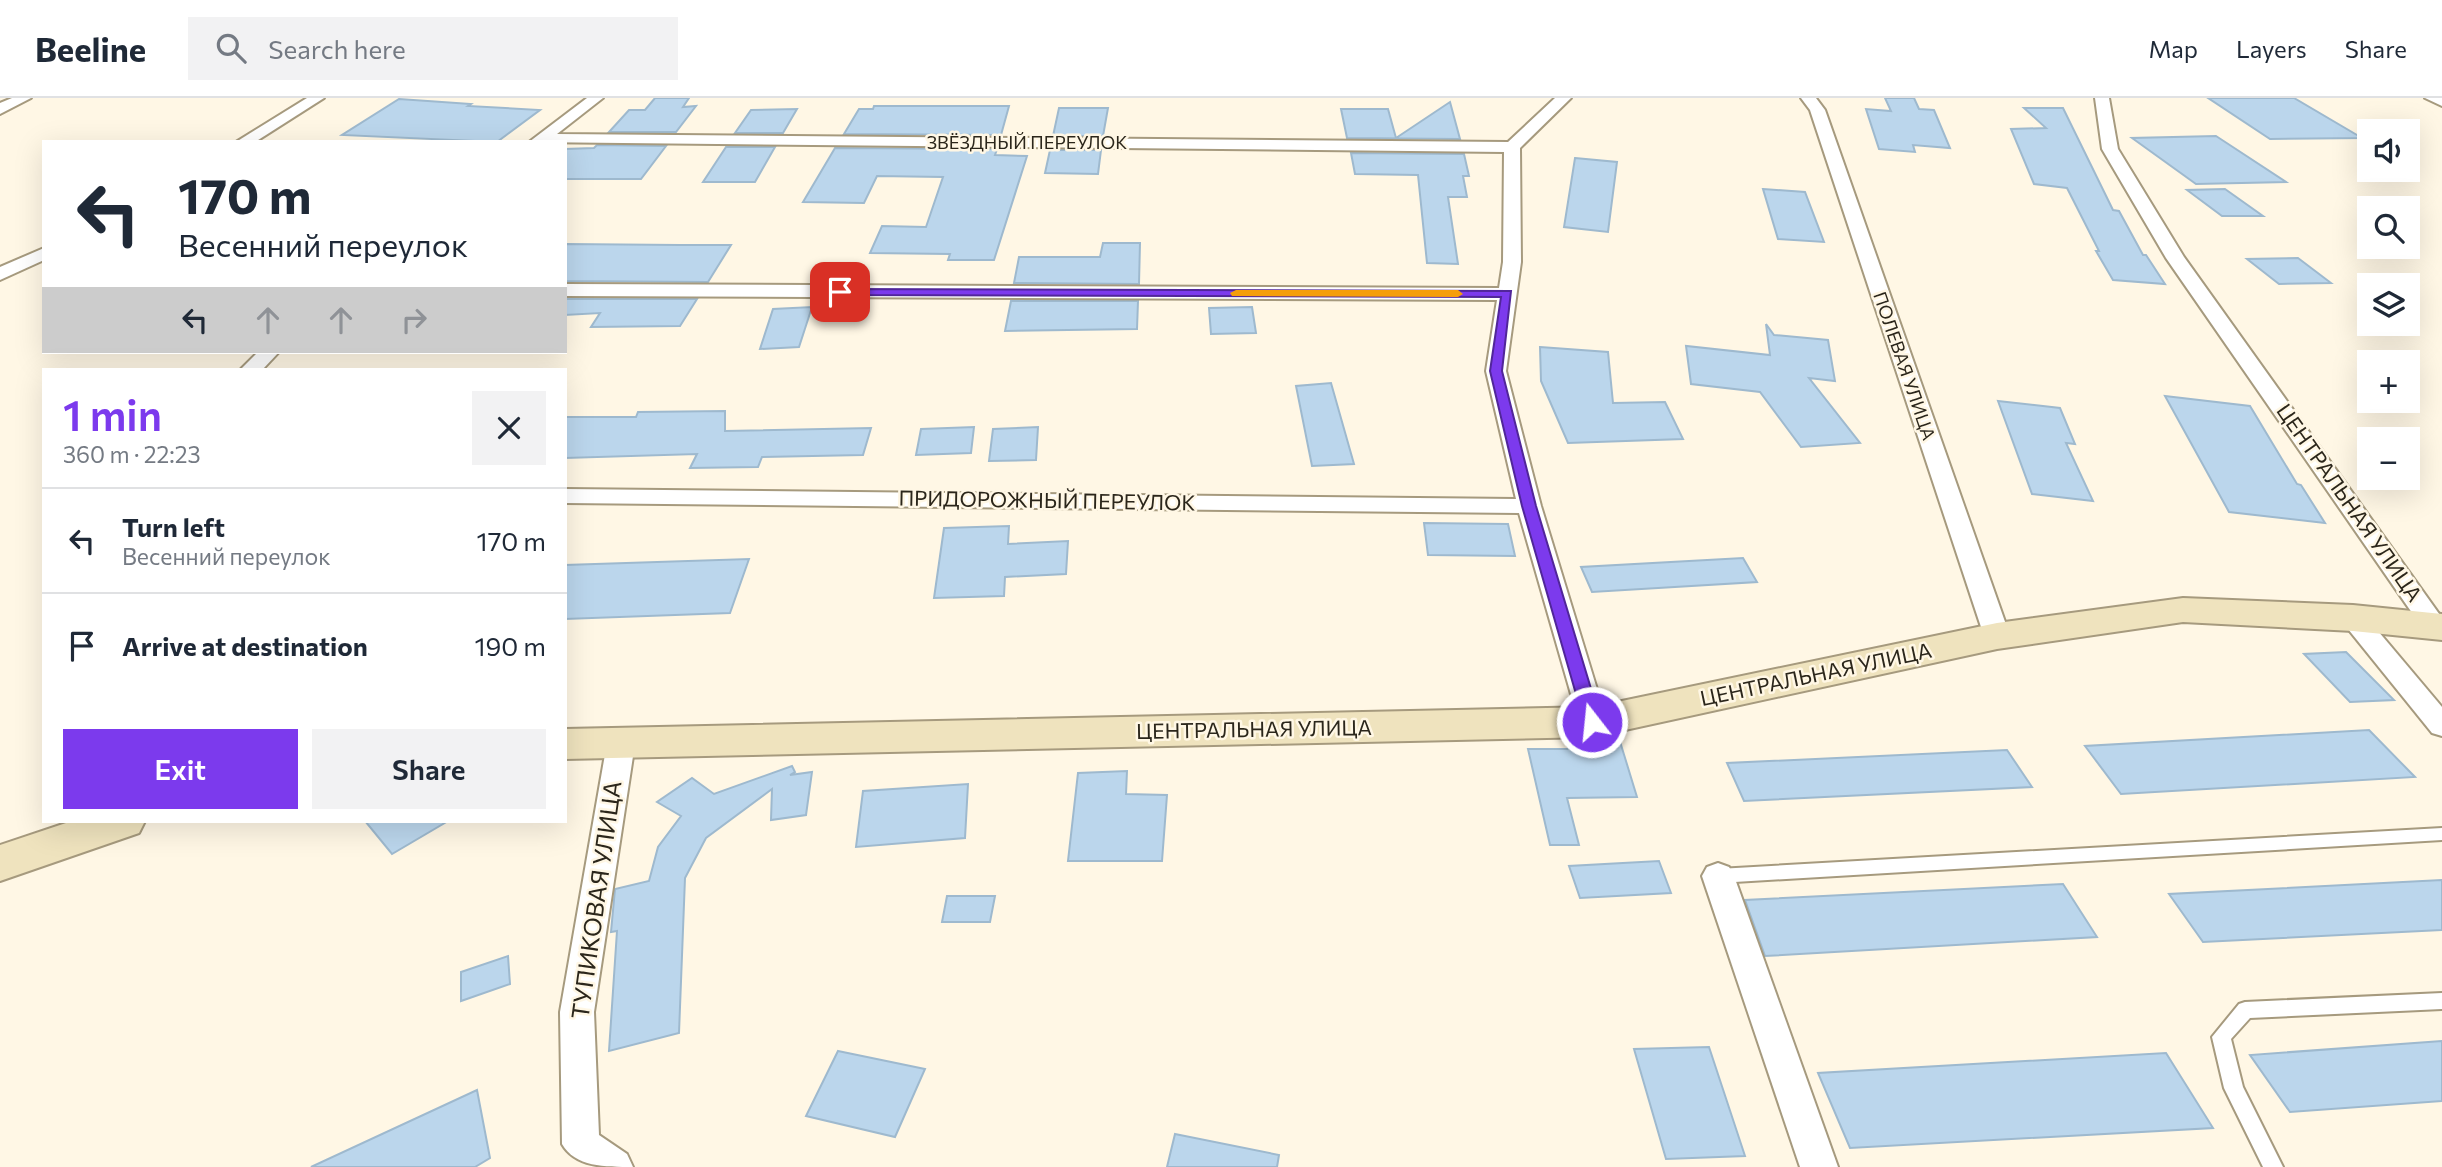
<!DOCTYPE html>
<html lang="en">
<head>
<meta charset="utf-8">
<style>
	body { margin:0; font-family:Commissioner,sans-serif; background:#f2f2f3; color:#1f2937; height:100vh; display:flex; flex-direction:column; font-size:26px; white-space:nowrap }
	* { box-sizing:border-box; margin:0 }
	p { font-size:23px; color:#747a83 }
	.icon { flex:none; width:38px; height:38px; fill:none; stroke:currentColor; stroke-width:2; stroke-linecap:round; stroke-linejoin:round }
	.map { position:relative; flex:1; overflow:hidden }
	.drawer { position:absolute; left:42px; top:270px; width:525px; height:455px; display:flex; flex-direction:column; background:#fff; border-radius:0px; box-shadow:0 7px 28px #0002 }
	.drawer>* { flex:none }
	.guide { position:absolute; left:42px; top:42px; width:525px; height:214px; border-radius:0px; box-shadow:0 7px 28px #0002; background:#fff; color:#1f2937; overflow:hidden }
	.fabs { position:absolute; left:2357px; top:21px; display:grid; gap:14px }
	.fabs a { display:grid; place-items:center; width:63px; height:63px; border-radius:0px; background:#fff; box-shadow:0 7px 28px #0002; font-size:35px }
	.pin { position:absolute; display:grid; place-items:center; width:60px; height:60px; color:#fff; margin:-30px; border-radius:14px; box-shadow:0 4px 10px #0006 }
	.me { position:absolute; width:77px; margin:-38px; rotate:344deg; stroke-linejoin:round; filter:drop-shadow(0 0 5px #0008) }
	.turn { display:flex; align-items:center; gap:24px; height:147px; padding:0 21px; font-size:32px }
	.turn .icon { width:91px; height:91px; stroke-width:2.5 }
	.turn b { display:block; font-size:49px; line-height:60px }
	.lanes { display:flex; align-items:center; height:66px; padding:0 21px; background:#0003; justify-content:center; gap:35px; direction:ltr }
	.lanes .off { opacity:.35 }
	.round { display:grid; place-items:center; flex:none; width:74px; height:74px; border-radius:0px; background:#f2f2f3 }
	.head { display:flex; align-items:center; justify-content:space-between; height:119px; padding:0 21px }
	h1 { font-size:42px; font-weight:600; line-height:52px; color:#7c3aed }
	.cta { display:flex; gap:14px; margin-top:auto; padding:14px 21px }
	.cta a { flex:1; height:80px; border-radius:0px; background:#7c3aed; color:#fff; font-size:28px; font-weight:600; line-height:80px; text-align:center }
	.cta a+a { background:#f2f2f3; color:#1f2937 }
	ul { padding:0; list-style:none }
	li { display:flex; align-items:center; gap:21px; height:105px; padding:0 21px; border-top:2px solid #e0e1e3 }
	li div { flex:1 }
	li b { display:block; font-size:26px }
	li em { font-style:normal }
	header { display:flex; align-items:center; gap:42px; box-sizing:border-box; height:98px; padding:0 35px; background:#fff; border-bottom:2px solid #e0e1e3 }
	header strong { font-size:33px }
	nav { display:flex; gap:38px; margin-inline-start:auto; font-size:24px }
	.search { width:490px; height:63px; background:#f2f2f3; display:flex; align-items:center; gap:18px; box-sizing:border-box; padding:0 24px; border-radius:0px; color:#747a83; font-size:26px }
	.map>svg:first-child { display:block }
	.building { fill:#bbd6ec; stroke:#9eb9ce; stroke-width:2 }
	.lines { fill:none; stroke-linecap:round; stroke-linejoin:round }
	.lane-casing { stroke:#a69a7e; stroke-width:4 }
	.street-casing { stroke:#a69a7e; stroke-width:4 }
	.secondary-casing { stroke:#a69a7e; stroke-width:4 }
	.lane { fill:#fff; fill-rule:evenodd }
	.street { fill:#fff; fill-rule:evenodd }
	.secondary { fill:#efe3be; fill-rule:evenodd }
	.route { fill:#7c3aed; stroke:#51269a; stroke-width:2 }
	.slow { fill:#f59e0b }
	.labels { text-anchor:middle; stroke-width:5; stroke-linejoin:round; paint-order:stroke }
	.far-street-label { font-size:18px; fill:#2b261b; stroke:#fff7e5 }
	.street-label { font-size:21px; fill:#2b261b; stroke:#fff7e5 }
	.near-street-label { font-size:24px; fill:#2b261b; stroke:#fff7e5 }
</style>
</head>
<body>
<header>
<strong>Beeline</strong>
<div class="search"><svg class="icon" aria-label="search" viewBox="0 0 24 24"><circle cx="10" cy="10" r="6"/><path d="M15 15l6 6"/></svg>Search here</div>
<nav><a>Map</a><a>Layers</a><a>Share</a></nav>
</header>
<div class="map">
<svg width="2442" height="1069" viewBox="0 0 2442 1069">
	<rect width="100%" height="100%" fill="#fff7e5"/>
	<g class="building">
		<polygon points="655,0 689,0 683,9 696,8 676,34 609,34 629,12 645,12"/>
		<polygon points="1885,0 1914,0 1919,11 1934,12 1950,50 1913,47 1915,54 1879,51 1866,11 1891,13"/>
		<polygon points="2208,0 2294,0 2362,40 2270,41"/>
		<polygon points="399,1 471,6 468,8 540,12 497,44 342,37"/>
		<polygon points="1450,4 1460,41 1347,40 1341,11 1388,11 1396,40"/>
		<polygon points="874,8 1009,8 1001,37 844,36 859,11 873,11"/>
		<polygon points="1059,10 1108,10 1103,38 1053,38"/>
		<polygon points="2024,10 2063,10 2113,112 2119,113 2143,157 2146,157 2165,186 2113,182 2096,153 2099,153 2067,90 2034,86 2011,31 2046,30"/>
		<polygon points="797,11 783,35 735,35 751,12"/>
		<polygon points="2216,38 2286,84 2196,86 2132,40"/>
		<polygon points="597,47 666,48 641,81 565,81 565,51 594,50"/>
		<polygon points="726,49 775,49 755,84 703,84"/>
		<polygon points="835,50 997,51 995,57 1027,58 994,162 948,162 950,156 870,155 882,128 926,129 943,79 877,78 864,105 803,104"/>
		<polygon points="1050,52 1101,52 1098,76 1045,75"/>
		<polygon points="1351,55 1464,56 1469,78 1463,78 1467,99 1448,99 1458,166 1427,165 1418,77 1355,76"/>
		<polygon points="1575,60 1617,64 1608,134 1564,129"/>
		<polygon points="1763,91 1805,94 1824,144 1778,141"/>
		<polygon points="2225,91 2263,118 2222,118 2187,92"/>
		<polygon points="1103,145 1140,145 1139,186 1014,185 1019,159 1100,159"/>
		<polygon points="565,146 680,147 731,147 708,184 565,183"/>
		<polygon points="2298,160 2331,185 2279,186 2247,161"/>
		<polygon points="565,201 697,201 680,228 591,229 600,215 565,217"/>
		<polygon points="1011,203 1138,203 1137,231 1005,233"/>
		<polygon points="812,209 799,249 760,251 773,211"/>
		<polygon points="1252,209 1256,235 1211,236 1209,210"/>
		<polygon points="1766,226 1774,237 1828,242 1835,283 1809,280 1860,345 1801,349 1760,294 1691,286 1686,248 1770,257"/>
		<polygon points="1540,249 1608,254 1613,305 1665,304 1683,341 1568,345 1541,283"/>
		<polygon points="1331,285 1354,366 1312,368 1296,288"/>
		<polygon points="2165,298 2250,308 2297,386 2301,387 2325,425 2229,414"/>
		<polygon points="1998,303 2060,310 2075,346 2066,345 2093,403 2032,396"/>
		<polygon points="725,313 725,333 871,330 863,357 762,359 758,369 690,370 697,356 565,360 565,319 636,319 638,314"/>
		<polygon points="974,329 971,355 916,357 921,331"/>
		<polygon points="1038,329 1036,362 989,363 993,331"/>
		<polygon points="1424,425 1508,426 1515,458 1428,457"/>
		<polygon points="1009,428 1008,446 1068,443 1066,476 1005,479 1004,498 934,500 944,430"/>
		<polygon points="1743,460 1757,484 1592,494 1581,469"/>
		<polygon points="749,461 730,515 565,521 565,467"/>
		<polygon points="2346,554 2394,602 2350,604 2304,556"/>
		<polygon points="2369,632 2415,679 2121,696 2085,648"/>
		<polygon points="1618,637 1637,699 1567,700 1579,747 1550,747 1528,651 1569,651 1567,642"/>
		<polygon points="2007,652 2032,689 1744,703 1727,665"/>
		<polygon points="792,668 795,674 790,677 812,674 806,717 771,722 772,691 706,740 685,780 679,935 609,953 617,833 611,834 615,791 649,783 658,749 681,718 657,704 692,680 714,696"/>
		<polygon points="1127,673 1126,696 1167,697 1162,763 1068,763 1078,675"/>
		<polygon points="968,686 965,740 856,749 863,693"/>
		<polygon points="365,723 448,723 392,756"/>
		<polygon points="1659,763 1671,795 1580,800 1569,768"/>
		<polygon points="2442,782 2442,832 2203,844 2169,796"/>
		<polygon points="2063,786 2097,839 1765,858 1745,802"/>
		<polygon points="947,798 995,798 990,824 942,824"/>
		<polygon points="508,858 510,886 461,903 461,874"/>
		<polygon points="2442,943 2442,1003 2290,1014 2250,957"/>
		<polygon points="1709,949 1745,1058 1666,1061 1634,951"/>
		<polygon points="838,953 925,971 895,1039 806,1018"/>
		<polygon points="2166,955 2213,1030 1850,1050 1818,975"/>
		<polygon points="477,992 490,1060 475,1069 311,1069"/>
		<polygon points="1175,1036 1279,1057 1277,1069 1167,1069"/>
	</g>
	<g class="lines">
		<defs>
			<g id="lane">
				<polygon points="2442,730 2442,742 1718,785 1712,783 1710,778 1712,773 1718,771"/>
				<polygon points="2442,895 2442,911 2250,920 2231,941 2243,989 2283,1069 2263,1069 2224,990 2212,939 2239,906 2245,904"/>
			</g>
			<g id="street">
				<polygon points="12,0 31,0 0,16 0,5"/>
				<polygon points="307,0 324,0 255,44 236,44"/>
				<polygon points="587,0 603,0 557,36 1508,44 1555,0 1571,0 1520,50 1521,164 1506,273 1541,408 1607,624 1603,631 1593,634 1583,631 1579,624 1519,415 565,405 565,391 1516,401 1486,273 1497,202 565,198 565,186 1499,190 1503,164 1504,54 529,44"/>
				<polygon points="1801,0 1816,0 1825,12 2010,538 2006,544 1997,547 1988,544 1984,538 1810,12"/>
				<polygon points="2095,0 2109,0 2118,51 2184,159 2442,520 2442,536 2435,538 2426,535 2166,160 2102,51"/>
				<polygon points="2425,0 2442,0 2442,8"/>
				<polygon points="44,150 44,162 0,182 0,169"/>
				<polygon points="258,254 279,254 263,271 241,271"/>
				<polygon points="2353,511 2362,514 2442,609 2442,638 2432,635 2344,526 2340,520 2344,514"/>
				<path d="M 621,635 L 631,638 L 635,645 L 594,914 L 599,1037 L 627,1056 L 633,1069 C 605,1069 575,1069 562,1046 L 560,914 L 607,645 L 611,638 Z"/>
				<polygon points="1718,765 1729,769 1734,778 1838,1069 1800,1069 1702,778 1707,769"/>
			</g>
			<g id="secondary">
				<polygon points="2183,500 2353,507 2442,516 2442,542 2353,533 2183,524 1997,551 1593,639 565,661 565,631 1593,609 1997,525"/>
				<polygon points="72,723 145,723 139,735 0,783 0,747"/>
			</g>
		</defs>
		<use href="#lane" class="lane-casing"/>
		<use href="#street" class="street-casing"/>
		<use href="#secondary" class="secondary-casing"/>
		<use href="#lane" class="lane"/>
		<use href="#street" class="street"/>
		<use href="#secondary" class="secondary"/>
	</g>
	<polygon class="route" points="840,191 1511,193 1502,273 1536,408 1601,624 1592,631 1584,624 1522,408 1490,273 1501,199 836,197 836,192"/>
	<polygon class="slow" points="1236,192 1458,192 1463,196 1458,199 1232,198 1230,195"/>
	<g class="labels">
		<g class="far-street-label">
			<text x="1027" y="51">ЗВЁЗДНЫЙ ПЕРЕУЛОК</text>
			<text transform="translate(1904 268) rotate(71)" y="6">ПОЛЕВАЯ УЛИЦА</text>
		</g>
		<g class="street-label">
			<text transform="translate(1047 403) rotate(1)" y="7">ПРИДОРОЖНЫЙ ПЕРЕУЛОК</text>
			<text transform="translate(2349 405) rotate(55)" y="7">ЦЕНТРАЛЬНАЯ УЛИЦА</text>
			<text transform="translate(1816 577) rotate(-12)" y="7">ЦЕНТРАЛЬНАЯ УЛИЦА</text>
			<text transform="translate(1254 632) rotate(-1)" y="7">ЦЕНТРАЛЬНАЯ УЛИЦА</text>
		</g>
		<g class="near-street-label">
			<text transform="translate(597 802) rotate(-82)" y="8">ТУПИКОВАЯ УЛИЦА</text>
		</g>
	</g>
</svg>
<div class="fabs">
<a><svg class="icon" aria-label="sound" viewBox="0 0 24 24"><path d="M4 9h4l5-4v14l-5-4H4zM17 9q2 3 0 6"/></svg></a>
<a><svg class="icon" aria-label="search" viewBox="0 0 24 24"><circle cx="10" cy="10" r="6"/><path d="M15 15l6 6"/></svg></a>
<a><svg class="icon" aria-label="layers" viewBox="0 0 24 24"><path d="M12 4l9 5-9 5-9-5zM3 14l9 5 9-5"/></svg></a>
<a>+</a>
<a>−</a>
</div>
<div class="pin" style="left:840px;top:194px;background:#d93025"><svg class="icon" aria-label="arrive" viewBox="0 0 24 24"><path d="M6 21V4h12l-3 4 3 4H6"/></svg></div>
<svg class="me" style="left:1592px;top:624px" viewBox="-20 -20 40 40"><circle r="17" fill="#7c3aed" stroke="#fff" stroke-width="3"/><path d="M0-11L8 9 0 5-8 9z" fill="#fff"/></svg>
<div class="guide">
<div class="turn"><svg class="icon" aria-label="left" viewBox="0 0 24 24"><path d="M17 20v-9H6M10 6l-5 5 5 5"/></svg><div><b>170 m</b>Весенний переулок</div></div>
<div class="lanes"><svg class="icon" aria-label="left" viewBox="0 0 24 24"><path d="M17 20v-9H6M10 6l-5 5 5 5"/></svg><svg class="icon off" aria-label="ahead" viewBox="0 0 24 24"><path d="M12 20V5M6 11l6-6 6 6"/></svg><svg class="icon off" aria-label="ahead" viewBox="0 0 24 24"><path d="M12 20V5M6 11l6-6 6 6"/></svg><svg class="icon off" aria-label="right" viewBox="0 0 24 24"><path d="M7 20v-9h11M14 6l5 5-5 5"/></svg></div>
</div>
<section class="drawer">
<div class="head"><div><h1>1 min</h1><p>360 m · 22:23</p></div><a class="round"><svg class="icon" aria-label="close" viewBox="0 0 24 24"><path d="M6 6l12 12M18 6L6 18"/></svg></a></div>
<ul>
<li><svg class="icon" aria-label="left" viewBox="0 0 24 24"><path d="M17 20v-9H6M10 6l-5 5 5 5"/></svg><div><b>Turn left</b><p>Весенний переулок</p></div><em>170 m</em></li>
<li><svg class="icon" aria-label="arrive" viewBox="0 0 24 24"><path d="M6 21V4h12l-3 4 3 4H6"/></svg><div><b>Arrive at destination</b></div><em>190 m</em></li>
</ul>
<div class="cta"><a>Exit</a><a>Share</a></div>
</section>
</div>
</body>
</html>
